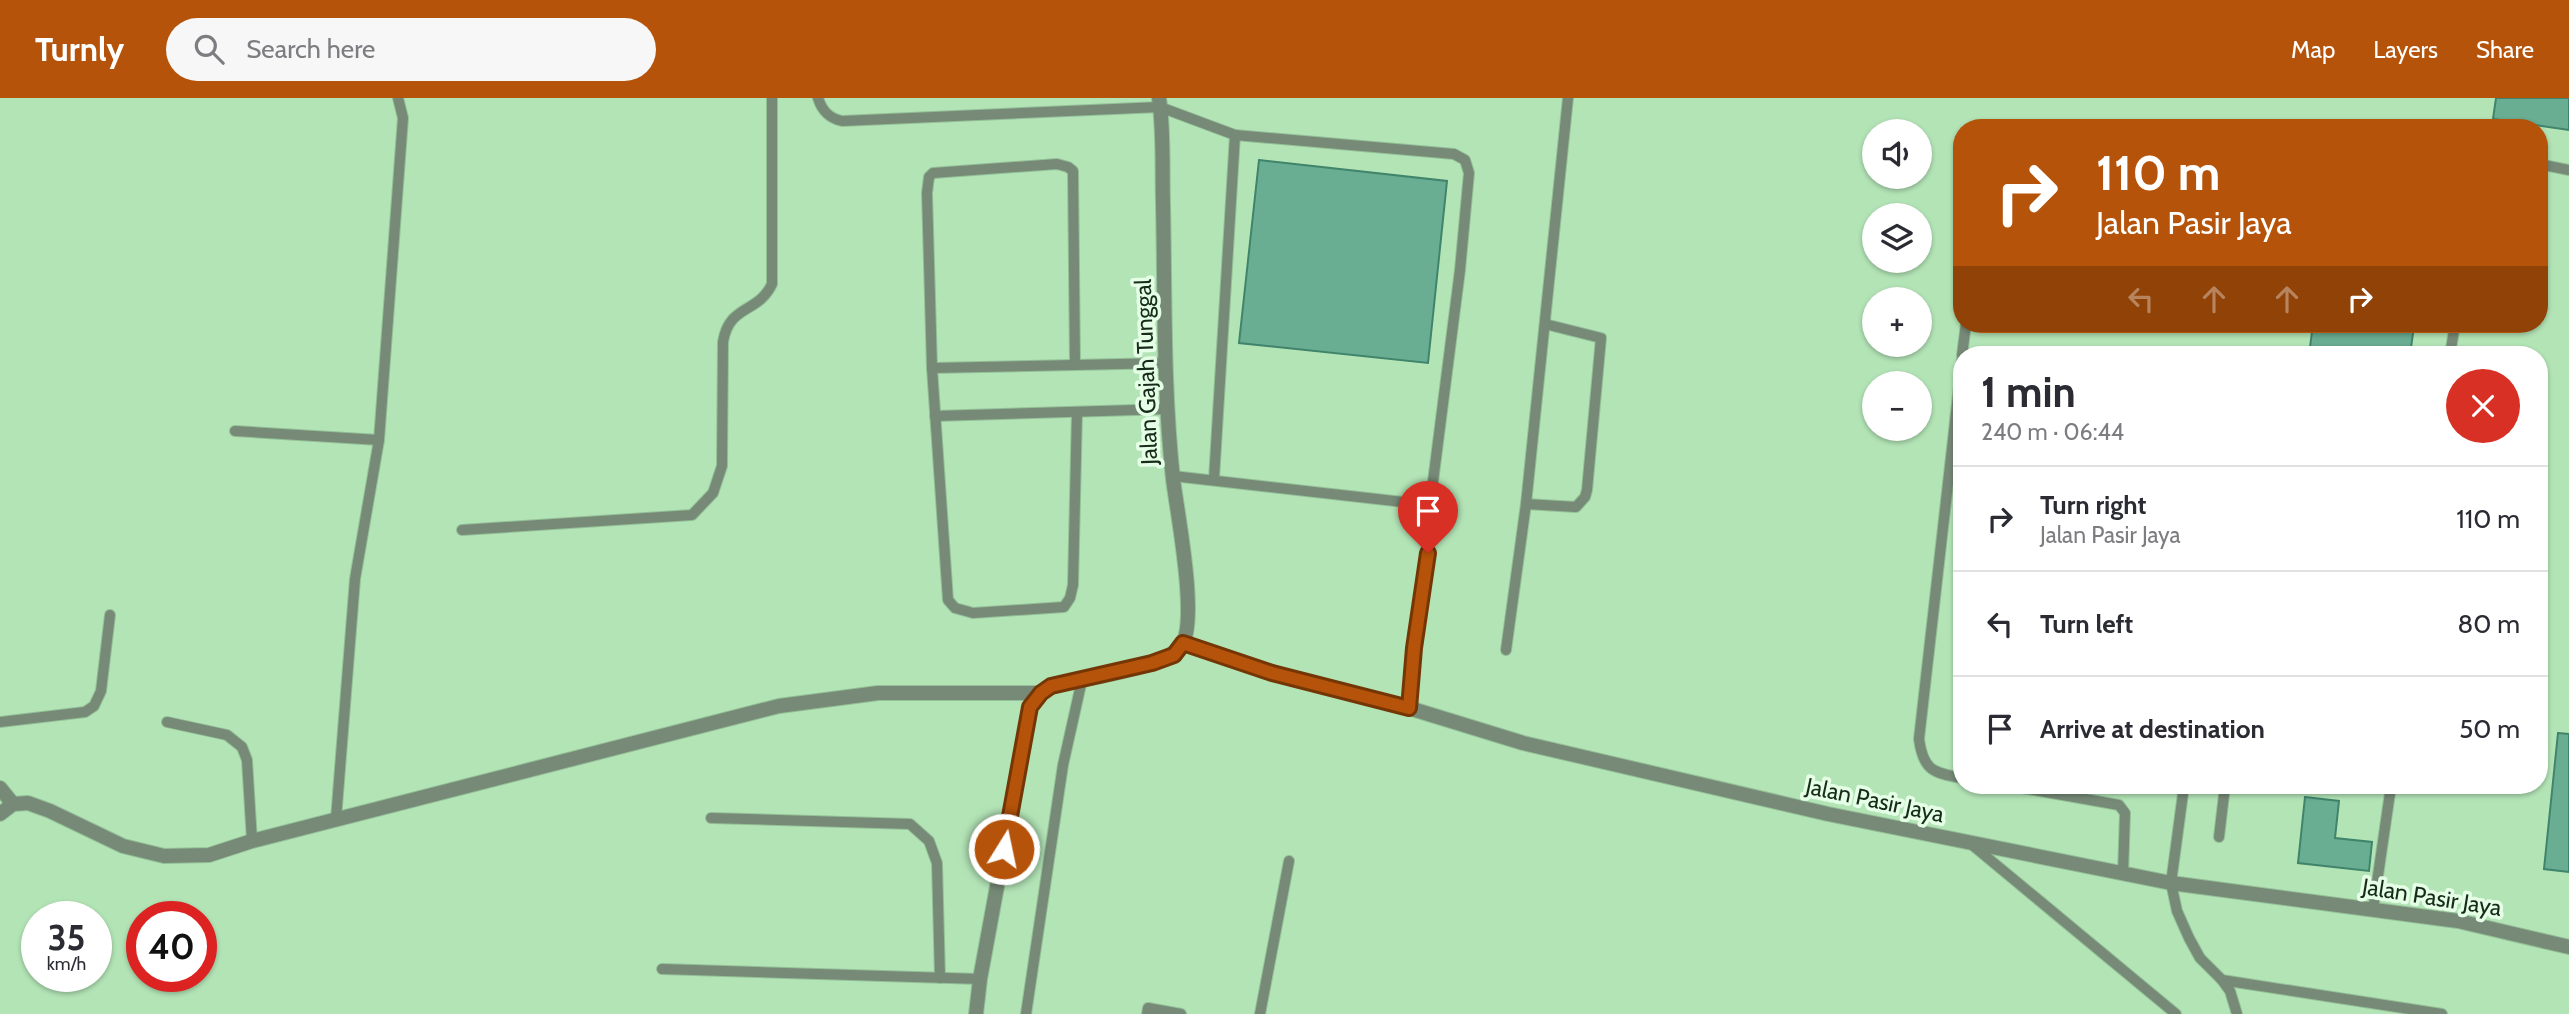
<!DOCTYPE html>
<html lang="en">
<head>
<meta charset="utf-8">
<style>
	body { margin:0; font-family:Cabin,sans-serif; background:#f7f7f7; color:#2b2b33; height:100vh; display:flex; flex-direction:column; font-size:26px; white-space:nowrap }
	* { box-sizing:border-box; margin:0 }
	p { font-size:23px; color:#7c7c81 }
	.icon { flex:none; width:38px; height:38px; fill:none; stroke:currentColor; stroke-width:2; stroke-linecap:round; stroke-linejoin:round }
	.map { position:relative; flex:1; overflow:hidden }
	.panel { position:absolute; left:1953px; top:248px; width:595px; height:448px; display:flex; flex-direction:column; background:#fff; border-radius:28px; box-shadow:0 2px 5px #0004 }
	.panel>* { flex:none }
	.guide { position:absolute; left:1953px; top:21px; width:595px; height:214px; border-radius:28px; box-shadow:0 2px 5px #0004; background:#b45309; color:#fff; overflow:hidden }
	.fabs { position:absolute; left:1862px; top:21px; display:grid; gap:14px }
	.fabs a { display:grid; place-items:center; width:70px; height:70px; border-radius:50%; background:#fff; box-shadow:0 2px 5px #0004; font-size:35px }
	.speed { position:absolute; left:21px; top:803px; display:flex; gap:14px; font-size:35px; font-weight:700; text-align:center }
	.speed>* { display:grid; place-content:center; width:91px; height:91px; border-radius:50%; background:#fff; box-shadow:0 2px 5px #0004; line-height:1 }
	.speed small { font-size:18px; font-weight:400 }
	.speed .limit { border:10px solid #d22; background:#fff; color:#111 }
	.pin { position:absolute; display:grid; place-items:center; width:60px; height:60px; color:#fff; margin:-72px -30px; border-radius:50% 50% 50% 0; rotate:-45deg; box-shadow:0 0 7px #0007 }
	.pin .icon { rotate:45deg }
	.me { position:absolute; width:77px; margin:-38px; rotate:10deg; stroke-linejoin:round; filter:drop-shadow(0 0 5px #0008) }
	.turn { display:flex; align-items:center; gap:24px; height:147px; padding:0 28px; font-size:32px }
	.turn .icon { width:91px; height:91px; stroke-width:2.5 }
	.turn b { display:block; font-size:49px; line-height:60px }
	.lanes { display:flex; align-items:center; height:66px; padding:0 28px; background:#0003; justify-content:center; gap:35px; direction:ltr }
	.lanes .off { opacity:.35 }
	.round { display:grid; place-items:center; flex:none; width:74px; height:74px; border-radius:37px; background:#f7f7f7 }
	.summary { display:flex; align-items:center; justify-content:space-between; height:119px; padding:0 28px }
	h1 { font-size:42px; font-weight:700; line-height:52px }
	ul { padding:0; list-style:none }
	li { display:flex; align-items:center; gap:21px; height:105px; padding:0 28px; border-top:2px solid #e1e1e2 }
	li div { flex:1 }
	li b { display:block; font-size:26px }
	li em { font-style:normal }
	header { display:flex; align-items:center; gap:42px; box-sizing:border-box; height:98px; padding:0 35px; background:#b45309; color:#fff }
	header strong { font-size:33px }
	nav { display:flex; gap:38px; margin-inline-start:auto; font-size:24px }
	.search { width:490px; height:63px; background:#f7f7f7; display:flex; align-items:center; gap:18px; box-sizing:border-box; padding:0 24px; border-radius:38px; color:#7c7c81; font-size:26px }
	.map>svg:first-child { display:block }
	.building { fill:#69ad92; stroke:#40846b; stroke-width:2 }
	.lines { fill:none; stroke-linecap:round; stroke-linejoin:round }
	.service-casing { stroke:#94bf97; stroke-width:12 }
	.minor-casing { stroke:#94bf97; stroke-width:16 }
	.tertiary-casing { stroke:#94bf97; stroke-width:16 }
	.service { stroke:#768a77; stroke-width:10 }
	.minor { stroke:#768a77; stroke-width:14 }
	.tertiary { stroke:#768a77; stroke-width:14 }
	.route-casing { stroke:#753606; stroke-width:18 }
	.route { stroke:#b45309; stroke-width:12 }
	.labels { text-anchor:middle; stroke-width:7; stroke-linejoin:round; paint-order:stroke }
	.street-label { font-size:23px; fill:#182b1a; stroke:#e5fee6 }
</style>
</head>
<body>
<header>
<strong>Turnly</strong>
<div class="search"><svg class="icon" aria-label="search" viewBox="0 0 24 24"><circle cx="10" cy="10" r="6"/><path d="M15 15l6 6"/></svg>Search here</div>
<nav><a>Map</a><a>Layers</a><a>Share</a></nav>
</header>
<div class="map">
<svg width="2569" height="916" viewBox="0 0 2569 916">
	<rect width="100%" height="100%" fill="#b3e4b6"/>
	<g class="building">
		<polygon points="2496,0 2569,0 2569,32 2493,21"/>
		<polygon points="1259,62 1447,83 1428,265 1239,245"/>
		<polygon points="2313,226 2398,226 2414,228 2410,257 2309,257"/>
		<polygon points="2558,635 2569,636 2569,774 2544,771"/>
		<polygon points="2305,699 2339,703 2335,740 2372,744 2369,773 2298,765"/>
	</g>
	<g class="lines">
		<defs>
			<g id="service">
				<path d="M 818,0 C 822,13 829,20 842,23 L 1160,9 L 1235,37 L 1454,56 L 1465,62 L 1469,75 L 1460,172 L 1430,407"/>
				<polyline points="2539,66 2569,72"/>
				<polyline points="1962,257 1966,226"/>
				<polyline points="2450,257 2455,226"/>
				<path d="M 1962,262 L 1919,641 C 1923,672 1933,675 1962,680"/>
				<polyline points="1075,266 1073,73 1068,69 1057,66 933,75 929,79 927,95 932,270 948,502 955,510 973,515 1064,509 1070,500 1073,487 1077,314"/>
				<polyline points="932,270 1167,265"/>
				<polyline points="935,318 1169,311"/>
				<polyline points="235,333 379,342"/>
				<path d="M 1173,378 L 1430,407 C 1427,475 1415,542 1409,610"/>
				<polyline points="1214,381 1235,37"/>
				<polyline points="1526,406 1576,409 1585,399 1587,392 1601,240 1545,226"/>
				<path d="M 462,432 L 692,417 L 713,395 L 722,368 L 723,244 C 729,206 758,216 772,186 L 772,0"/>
				<polyline points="1506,552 1526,406 1568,0"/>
				<polyline points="0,624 85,614 94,608 101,593 110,517"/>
				<polyline points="167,624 227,637 242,649 247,662 252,743"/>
				<polyline points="2011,688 2119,707 2125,715 2123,776"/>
				<polyline points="2184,688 2171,785 2177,813 2189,840 2200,860 2222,882 2442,916"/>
				<polyline points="711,720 910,726 929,743 937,765 940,880"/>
				<polyline points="336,721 355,481 379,342 403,20 398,0"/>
				<polyline points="2219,739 2225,688"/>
				<polyline points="1971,746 2176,916"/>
				<polyline points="2373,812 2391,688"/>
				<polyline points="662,871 980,881"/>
				<polyline points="2222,882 2230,893 2237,916"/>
				<polyline points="1026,916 1063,667 1082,582"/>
				<polyline points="1147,916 1148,910 1181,916"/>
				<polyline points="1260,916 1289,763"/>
			</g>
			<g id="minor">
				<polyline points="1183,545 1273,575 1409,610 1523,645 1828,716 2171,785 2458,823 2569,849"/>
				<polyline points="0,690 13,706"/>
			</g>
			<g id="tertiary">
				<polyline points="0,716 13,706 28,705 50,713 123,748 164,758 209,757 252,743 779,608 878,595 1041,595"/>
				<path d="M 976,916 L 980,881 L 1030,609 L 1041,595 L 1051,588 C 1081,580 1164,571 1181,548 C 1199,525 1177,414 1173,381 C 1163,290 1165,197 1163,106 C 1162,71 1164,34 1159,0"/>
			</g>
		</defs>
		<use href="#service" class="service-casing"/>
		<use href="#minor" class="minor-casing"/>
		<use href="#tertiary" class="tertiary-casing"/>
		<use href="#service" class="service"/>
		<use href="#minor" class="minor"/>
		<use href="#tertiary" class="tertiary"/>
	</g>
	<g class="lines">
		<defs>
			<polyline id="route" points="1004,751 1030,609 1041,595 1051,588 1152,565 1174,557 1183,545 1272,575 1409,610 1414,550 1428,455"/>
		</defs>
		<use href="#route" class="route-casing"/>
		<use href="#route" class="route"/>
	</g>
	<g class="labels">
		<g class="street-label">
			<text transform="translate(1146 274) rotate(-92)" y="8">Jalan Gajah Tunggal</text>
			<text transform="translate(1875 702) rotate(12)" y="8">Jalan Pasir Jaya</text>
			<text transform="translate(2432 799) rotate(9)" y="8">Jalan Pasir Jaya</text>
		</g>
	</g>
</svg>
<div class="fabs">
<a><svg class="icon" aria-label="sound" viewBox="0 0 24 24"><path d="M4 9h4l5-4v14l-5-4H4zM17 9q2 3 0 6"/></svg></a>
<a><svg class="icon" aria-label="layers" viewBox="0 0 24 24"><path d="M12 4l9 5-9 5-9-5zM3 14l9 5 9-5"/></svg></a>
<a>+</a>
<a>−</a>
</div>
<div class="speed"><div>35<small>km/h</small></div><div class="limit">40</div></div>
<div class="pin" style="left:1428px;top:455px;background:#d93025"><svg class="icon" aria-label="arrive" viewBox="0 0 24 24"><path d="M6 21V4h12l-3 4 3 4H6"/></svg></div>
<svg class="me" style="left:1004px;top:751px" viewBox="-20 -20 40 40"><circle r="17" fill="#b45309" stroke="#fff" stroke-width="3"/><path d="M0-11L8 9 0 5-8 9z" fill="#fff"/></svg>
<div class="guide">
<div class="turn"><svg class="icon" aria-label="right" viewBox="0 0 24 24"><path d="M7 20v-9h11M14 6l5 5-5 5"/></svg><div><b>110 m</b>Jalan Pasir Jaya</div></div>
<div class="lanes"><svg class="icon off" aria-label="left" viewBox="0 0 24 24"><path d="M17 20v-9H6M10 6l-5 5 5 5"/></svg><svg class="icon off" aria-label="ahead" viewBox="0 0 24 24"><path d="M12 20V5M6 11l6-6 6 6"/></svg><svg class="icon off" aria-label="ahead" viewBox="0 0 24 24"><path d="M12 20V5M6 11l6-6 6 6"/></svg><svg class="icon" aria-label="right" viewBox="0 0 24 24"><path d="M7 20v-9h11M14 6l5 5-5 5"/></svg></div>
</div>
<section class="panel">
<div class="summary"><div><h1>1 min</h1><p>240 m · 06:44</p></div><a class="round" style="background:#d93025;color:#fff"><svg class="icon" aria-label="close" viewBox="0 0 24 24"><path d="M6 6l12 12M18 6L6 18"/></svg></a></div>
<ul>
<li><svg class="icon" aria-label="right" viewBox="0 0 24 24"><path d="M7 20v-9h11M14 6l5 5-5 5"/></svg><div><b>Turn right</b><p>Jalan Pasir Jaya</p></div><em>110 m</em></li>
<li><svg class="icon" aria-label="left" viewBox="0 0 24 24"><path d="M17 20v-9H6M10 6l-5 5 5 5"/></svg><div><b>Turn left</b></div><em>80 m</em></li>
<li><svg class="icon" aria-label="arrive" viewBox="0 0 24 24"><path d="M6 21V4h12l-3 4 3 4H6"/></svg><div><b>Arrive at destination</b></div><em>50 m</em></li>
</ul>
</section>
</div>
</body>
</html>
